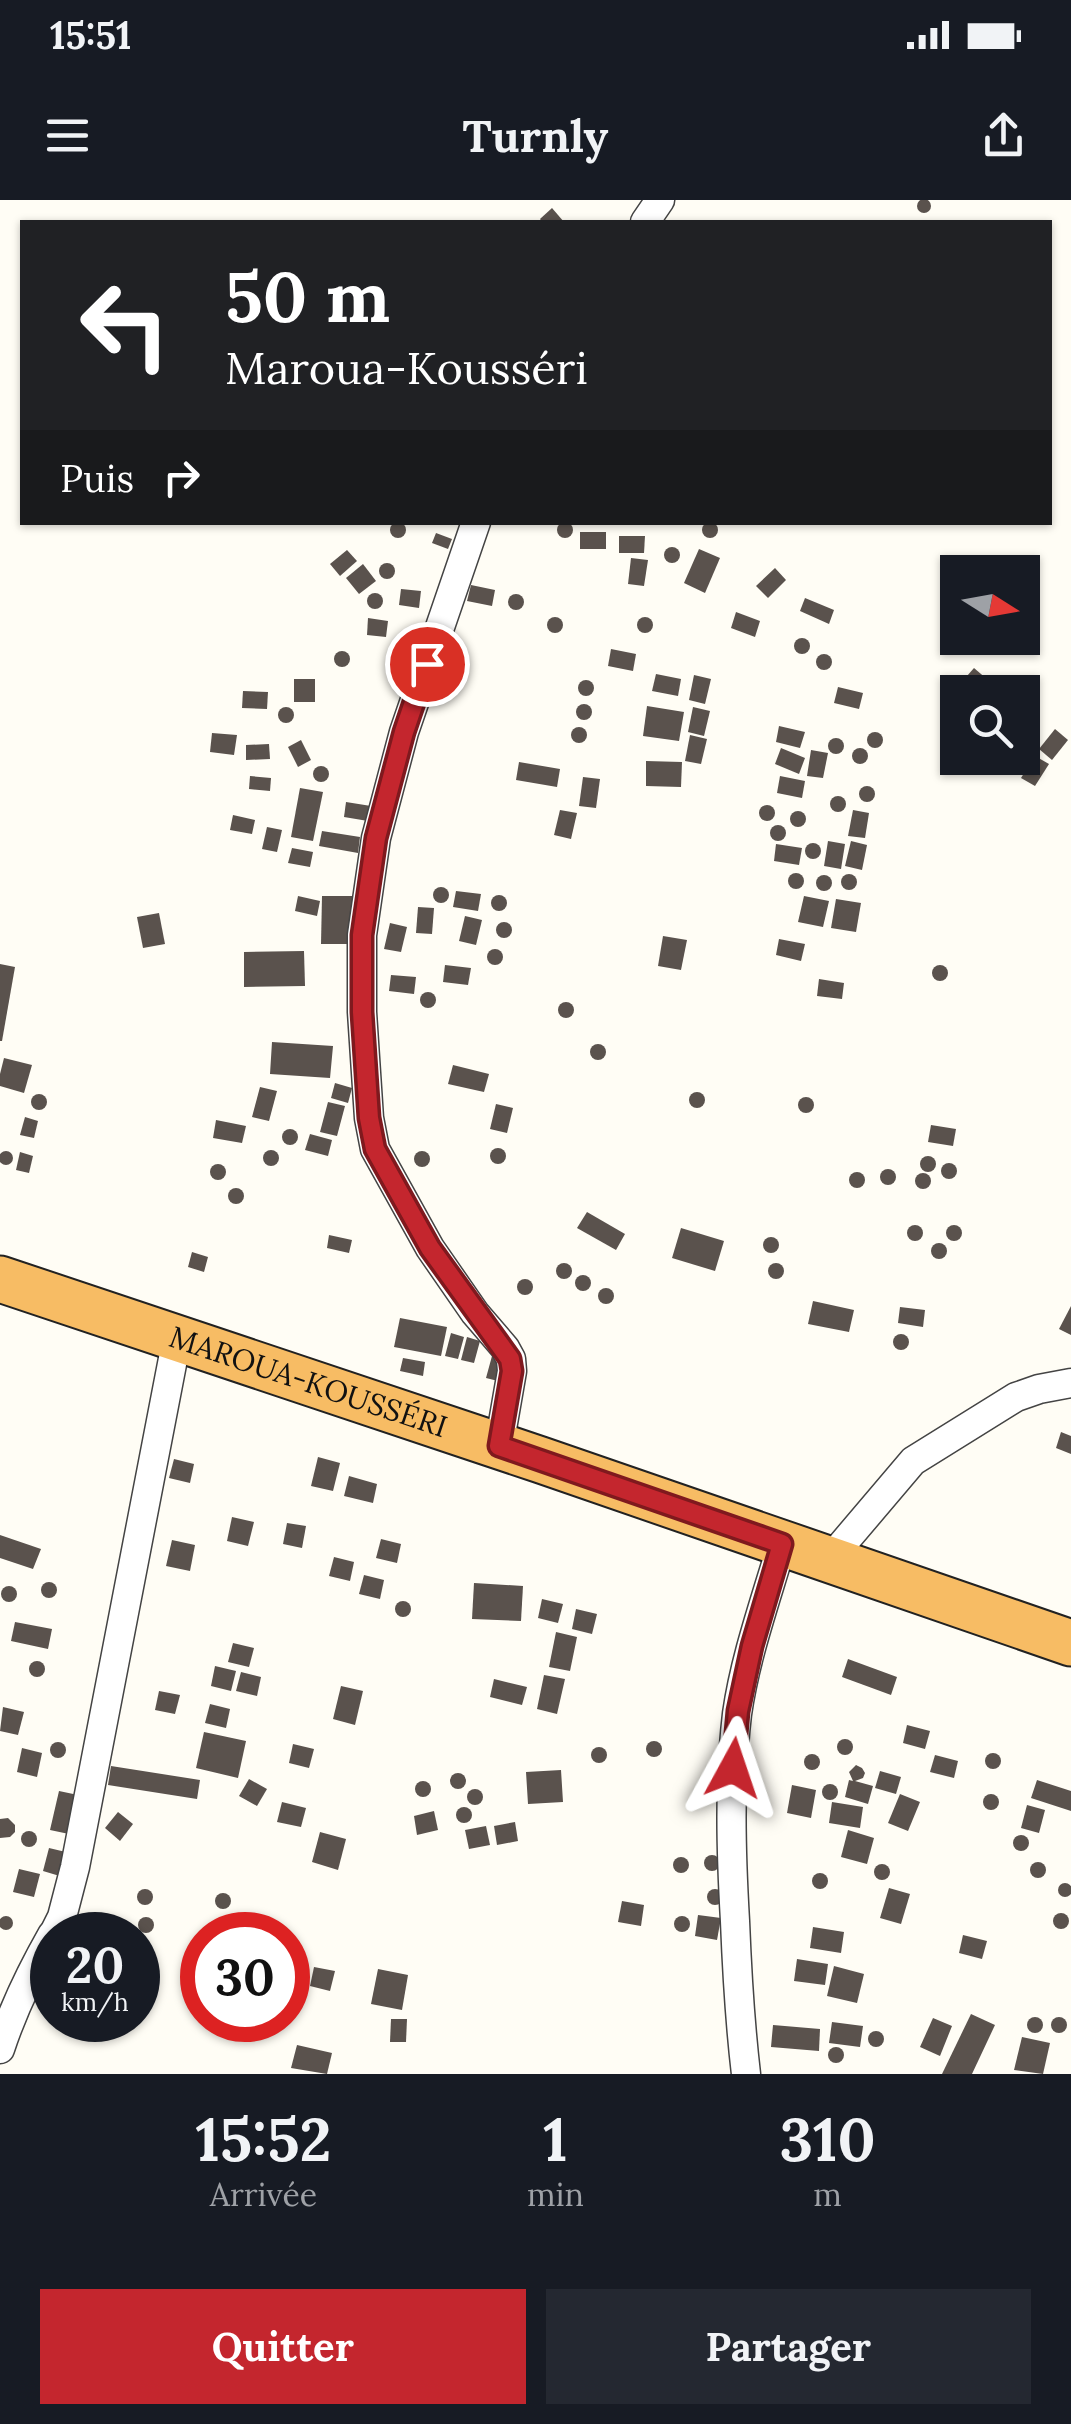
<!DOCTYPE html>
<html lang="fr">
<head>
<meta charset="utf-8">
<style>
	body { margin:0; font-family:Lora,serif; background:#242831; color:#f1f3f6; height:100vh; display:flex; flex-direction:column; font-size:38px; white-space:nowrap }
	* { box-sizing:border-box; margin:0 }
	p { font-size:32px; color:#9ea1a6 }
	.icon { flex:none; width:55px; height:55px; fill:none; stroke:currentColor; stroke-width:2; stroke-linecap:round; stroke-linejoin:round }
	.map { position:relative; height:1874px; overflow:hidden }
	.panel { display:flex; flex-direction:column; background:#171b24; flex:1 }
	.panel>* { flex:none }
	.guide { position:absolute; left:20px; top:20px; width:1032px; height:305px; border-radius:0px; box-shadow:0 2px 8px #0004; background:#202124; color:#fff; overflow:hidden }
	.needle { width:65px; rotate:101deg }
	.tools { position:absolute; left:940px; top:355px; display:grid; gap:20px }
	.tools a { display:grid; place-items:center; width:100px; height:100px; border-radius:0px; background:#171b24; box-shadow:0 2px 8px #0004; font-size:50px }
	.speed { position:absolute; left:30px; top:1712px; display:flex; gap:20px; font-size:50px; font-weight:700; text-align:center }
	.speed>* { display:grid; place-content:center; width:130px; height:130px; border-radius:50%; background:#171b24; box-shadow:0 2px 8px #0004; line-height:1 }
	.speed small { font-size:25px; font-weight:400 }
	.speed .limit { border:15px solid #d22; background:#fff; color:#111 }
	.pin { position:absolute; display:grid; place-items:center; width:85px; height:85px; color:#fff; margin:-42px; border:5px solid #fff; border-radius:50%; box-shadow:0 2px 10px #0007 }
	.me { position:absolute; width:110px; margin:-55px; rotate:5deg; stroke-linejoin:round; filter:drop-shadow(0 0 8px #0008) }
	.turn { display:flex; align-items:center; gap:35px; height:210px; padding:0 40px; font-size:45px }
	.turn .icon { width:130px; height:130px; stroke-width:2.5 }
	.turn b { display:block; font-size:70px; line-height:85px }
	.then { display:flex; align-items:center; height:95px; padding:0 40px; background:#0003; gap:20px; font-size:38px }
	.eta { display:flex; justify-content:space-evenly; align-items:center; height:170px; text-align:center }
	.eta b { font-size:60px; font-weight:700; line-height:70px }
	.primary-button { display:flex; gap:20px; margin-top:auto; padding:20px 40px }
	.primary-button a { flex:1; height:115px; border-radius:0px; background:#c4262e; color:#fff; font-size:40px; font-weight:700; line-height:115px; text-align:center }
	.primary-button a+a { background:#242831; color:#f1f3f6 }
	.status { display:flex; justify-content:space-between; align-items:center; height:70px; padding:0 50px; background:#171b24; direction:ltr }
	.status svg { height:28px; fill:currentColor }
	header { display:flex; justify-content:space-between; align-items:center; height:130px; padding:0 40px; background:#171b24; font-size:45px; font-weight:700 }
	.map>svg:first-child { display:block }
	.building { fill:#5a524d }
	.lines { fill:none; stroke-linecap:round; stroke-linejoin:round }
	.minor-casing { stroke:#444; stroke-width:31 }
	.trunk-casing { stroke:#222; stroke-width:49 }
	.minor { stroke:#fff; stroke-width:28 }
	.trunk { stroke:#f7bc64; stroke-width:45 }
	.route-casing { stroke:#7f191e; stroke-width:25 }
	.route { stroke:#c4262e; stroke-width:18 }
	.labels { text-anchor:middle; stroke-width:10; stroke-linejoin:round; paint-order:stroke }
	.street-label { font-size:30px; fill:#111; stroke:#fff }
</style>
</head>
<body>
<div class="status"><b>15:51</b><svg viewBox="0 0 49 12"><path d="M0 12V9h3v3zM5 12V6h3v6zM10 12V3h3v9zM15 12V0h3v12zM26 1h20v11H26zM47 4h2v5h-2z"/></svg></div>
<header><svg class="icon" aria-label="menu" viewBox="0 0 24 24"><path d="M4 6h16M4 12h16M4 18h16"/></svg>Turnly<svg class="icon" aria-label="share" viewBox="0 0 24 24"><path d="M12 15V3M7 8l5-5 5 5M5 13v7h14v-7"/></svg></header>
<div class="map">
<svg width="1071" height="1874" viewBox="0 0 1071 1874">
	<rect width="100%" height="100%" fill="#fffdf5"/>
	<g class="building">
		<circle cx="924" cy="6" r="7"/>
		<polygon points="552,8 564,22 542,22 540,19"/>
		<circle cx="565" cy="330" r="8"/>
		<circle cx="398" cy="330" r="8"/>
		<circle cx="710" cy="330" r="8"/>
		<rect x="580" y="332" width="26" height="17"/>
		<polygon points="436,333 452,339 448,349 432,343"/>
		<polygon points="619,336 645,336 644,353 619,353"/>
		<circle cx="672" cy="355" r="8"/>
		<polygon points="699,349 720,358 705,393 684,383"/>
		<polygon points="347,350 357,361 340,376 330,364"/>
		<polygon points="631,358 648,360 644,386 628,384"/>
		<circle cx="387" cy="371" r="8"/>
		<polygon points="363,364 376,381 359,394 346,378"/>
		<polygon points="775,368 786,380 768,398 756,386"/>
		<polygon points="471,385 495,390 492,406 467,401"/>
		<polygon points="401,389 421,391 419,408 399,405"/>
		<circle cx="375" cy="401" r="8"/>
		<circle cx="516" cy="402" r="8"/>
		<polygon points="805,398 834,410 829,424 800,411"/>
		<polygon points="736,412 760,421 755,437 731,428"/>
		<circle cx="555" cy="425" r="8"/>
		<circle cx="645" cy="425" r="8"/>
		<polygon points="368,418 388,421 386,437 367,435"/>
		<circle cx="802" cy="446" r="8"/>
		<polygon points="611,449 636,454 633,471 608,466"/>
		<circle cx="342" cy="459" r="8"/>
		<circle cx="824" cy="462" r="8"/>
		<polygon points="974,468 1002,492 953,492"/>
		<polygon points="656,474 681,479 678,496 652,491"/>
		<polygon points="694,475 711,479 705,504 689,500"/>
		<rect x="294" y="479" width="21" height="23"/>
		<circle cx="586" cy="488" r="8"/>
		<polygon points="838,487 863,493 859,509 834,503"/>
		<polygon points="243,491 268,492 267,509 242,508"/>
		<circle cx="584" cy="512" r="8"/>
		<polygon points="647,506 684,512 679,541 643,536"/>
		<polygon points="693,507 710,511 704,536 688,532"/>
		<circle cx="286" cy="515" r="8"/>
		<polygon points="779,526 805,532 800,548 776,542"/>
		<circle cx="579" cy="535" r="8"/>
		<polygon points="1055,529 1068,540 1052,560 1039,549"/>
		<circle cx="875" cy="540" r="8"/>
		<polygon points="212,533 237,535 234,555 210,552"/>
		<polygon points="690,535 707,539 701,564 685,561"/>
		<circle cx="836" cy="546" r="8"/>
		<polygon points="301,540 311,560 298,567 288,547"/>
		<polygon points="269,544 270,559 246,560 246,545"/>
		<polygon points="781,548 805,558 799,574 775,564"/>
		<circle cx="860" cy="556" r="8"/>
		<polygon points="811,550 828,553 823,578 807,576"/>
		<polygon points="1035,556 1049,564 1035,586 1021,578"/>
		<circle cx="975" cy="566" r="8"/>
		<polygon points="646,561 682,562 681,587 646,586"/>
		<polygon points="519,562 560,569 557,587 516,580"/>
		<circle cx="321" cy="574" r="8"/>
		<polygon points="250,576 271,578 270,591 249,589"/>
		<polygon points="780,576 805,581 802,598 777,593"/>
		<polygon points="583,577 600,579 596,608 579,606"/>
		<circle cx="867" cy="594" r="8"/>
		<polygon points="300,588 323,592 313,641 291,637"/>
		<circle cx="838" cy="604" r="8"/>
		<polygon points="346,602 371,606 368,621 344,617"/>
		<circle cx="767" cy="613" r="8"/>
		<polygon points="560,610 577,613 571,639 554,635"/>
		<polygon points="853,610 869,613 865,638 848,636"/>
		<circle cx="798" cy="619" r="8"/>
		<polygon points="233,615 255,620 252,634 230,630"/>
		<circle cx="778" cy="633" r="8"/>
		<polygon points="267,627 282,630 277,652 262,649"/>
		<polygon points="322,631 360,637 358,653 319,646"/>
		<polygon points="828,641 845,644 841,669 824,666"/>
		<polygon points="851,641 867,645 862,670 845,666"/>
		<circle cx="813" cy="651" r="8"/>
		<polygon points="776,644 802,648 799,665 774,661"/>
		<polygon points="292,648 313,652 310,667 288,663"/>
		<circle cx="796" cy="681" r="8"/>
		<circle cx="849" cy="682" r="8"/>
		<circle cx="824" cy="683" r="8"/>
		<circle cx="441" cy="695" r="8"/>
		<polygon points="456,691 481,694 478,711 453,707"/>
		<circle cx="499" cy="703" r="8"/>
		<polygon points="298,696 320,701 317,716 295,711"/>
		<polygon points="322,696 354,696 353,744 321,744"/>
		<polygon points="804,696 829,701 823,727 798,722"/>
		<polygon points="836,699 861,703 856,732 831,728"/>
		<polygon points="418,707 434,708 432,734 416,733"/>
		<polygon points="159,713 165,744 143,748 137,717"/>
		<polygon points="465,716 482,720 476,745 459,741"/>
		<circle cx="504" cy="730" r="8"/>
		<polygon points="390,723 407,727 401,752 384,749"/>
		<polygon points="663,736 687,740 681,770 658,766"/>
		<polygon points="779,739 805,744 801,761 776,755"/>
		<circle cx="495" cy="757" r="8"/>
		<polygon points="304,751 305,786 244,787 244,752"/>
		<polygon points="0,764 15,767 2,841 0,841"/>
		<polygon points="445,765 471,768 468,785 443,782"/>
		<circle cx="940" cy="773" r="8"/>
		<polygon points="391,775 416,777 414,794 389,791"/>
		<polygon points="819,779 844,783 842,799 817,796"/>
		<circle cx="428" cy="800" r="8"/>
		<circle cx="566" cy="810" r="8"/>
		<polygon points="272,842 333,846 330,878 270,874"/>
		<circle cx="598" cy="852" r="8"/>
		<polygon points="4,858 32,865 24,893 0,886 0,874"/>
		<polygon points="453,865 489,874 484,892 448,884"/>
		<polygon points="335,883 352,888 348,903 331,898"/>
		<polygon points="260,887 277,891 269,921 252,917"/>
		<circle cx="697" cy="900" r="8"/>
		<circle cx="39" cy="902" r="8"/>
		<circle cx="806" cy="905" r="8"/>
		<polygon points="328,902 345,906 337,936 320,932"/>
		<polygon points="496,904 513,908 507,933 490,929"/>
		<polygon points="25,917 38,921 34,938 20,935"/>
		<polygon points="216,920 246,926 242,943 213,938"/>
		<polygon points="931,925 956,929 953,946 928,942"/>
		<circle cx="290" cy="937" r="8"/>
		<polygon points="310,934 332,940 328,956 305,950"/>
		<circle cx="498" cy="956" r="8"/>
		<circle cx="271" cy="958" r="8"/>
		<circle cx="6" cy="958" r="7"/>
		<circle cx="422" cy="959" r="8"/>
		<polygon points="20,952 33,956 29,973 16,970"/>
		<circle cx="928" cy="964" r="8"/>
		<circle cx="949" cy="971" r="8"/>
		<circle cx="218" cy="972" r="8"/>
		<circle cx="888" cy="977" r="8"/>
		<circle cx="857" cy="980" r="8"/>
		<circle cx="923" cy="981" r="8"/>
		<circle cx="236" cy="996" r="8"/>
		<polygon points="587,1012 625,1034 616,1050 577,1028"/>
		<circle cx="954" cy="1033" r="8"/>
		<circle cx="915" cy="1033" r="8"/>
		<polygon points="681,1028 724,1041 715,1071 672,1058"/>
		<polygon points="329,1035 352,1040 349,1053 327,1048"/>
		<circle cx="771" cy="1045" r="8"/>
		<circle cx="939" cy="1051" r="8"/>
		<polygon points="192,1052 208,1057 204,1072 188,1067"/>
		<circle cx="776" cy="1071" r="8"/>
		<circle cx="564" cy="1071" r="8"/>
		<circle cx="583" cy="1083" r="8"/>
		<circle cx="525" cy="1087" r="8"/>
		<circle cx="606" cy="1096" r="8"/>
		<polygon points="813,1101 854,1110 849,1132 808,1124"/>
		<polygon points="1071,1106 1071,1135 1059,1129"/>
		<polygon points="900,1107 925,1110 923,1127 898,1123"/>
		<polygon points="400,1118 447,1127 441,1156 394,1147"/>
		<polygon points="451,1133 464,1137 458,1159 445,1156"/>
		<circle cx="901" cy="1142" r="8"/>
		<polygon points="467,1137 480,1141 474,1163 461,1160"/>
		<polygon points="492,1156 505,1159 498,1181 486,1178"/>
		<polygon points="403,1158 425,1162 423,1176 400,1171"/>
		<polygon points="1061,1232 1071,1236 1071,1254 1056,1248"/>
		<polygon points="318,1257 340,1263 333,1291 311,1286"/>
		<polygon points="174,1259 194,1264 190,1283 169,1278"/>
		<polygon points="349,1276 377,1284 373,1303 344,1296"/>
		<polygon points="232,1317 254,1322 248,1346 227,1341"/>
		<polygon points="287,1323 306,1326 302,1348 283,1344"/>
		<polygon points="0,1335 41,1349 33,1369 0,1358"/>
		<polygon points="381,1339 401,1344 397,1363 376,1358"/>
		<polygon points="172,1340 195,1345 190,1371 166,1366"/>
		<polygon points="334,1357 354,1362 350,1381 329,1376"/>
		<polygon points="364,1375 384,1380 380,1399 359,1394"/>
		<circle cx="49" cy="1390" r="8"/>
		<polygon points="474,1383 523,1386 521,1421 472,1419"/>
		<circle cx="9" cy="1394" r="8"/>
		<polygon points="542,1399 563,1404 558,1423 538,1418"/>
		<circle cx="403" cy="1409" r="8"/>
		<polygon points="576,1409 597,1414 592,1434 572,1429"/>
		<polygon points="15,1422 52,1429 48,1449 11,1441"/>
		<polygon points="556,1432 577,1437 570,1471 549,1467"/>
		<polygon points="233,1443 254,1448 249,1467 228,1462"/>
		<polygon points="848,1459 897,1477 891,1495 842,1477"/>
		<circle cx="37" cy="1469" r="8"/>
		<polygon points="215,1466 236,1471 231,1491 211,1486"/>
		<polygon points="241,1472 261,1477 257,1496 236,1491"/>
		<polygon points="544,1475 565,1479 557,1514 537,1509"/>
		<polygon points="494,1479 527,1487 522,1505 490,1497"/>
		<polygon points="341,1486 363,1491 355,1525 333,1519"/>
		<polygon points="159,1491 180,1495 175,1514 155,1510"/>
		<polygon points="210,1504 230,1509 226,1528 205,1523"/>
		<polygon points="3,1507 24,1512 18,1535 0,1531"/>
		<polygon points="907,1525 930,1531 925,1549 903,1543"/>
		<polygon points="204,1532 246,1541 238,1578 196,1568"/>
		<circle cx="845" cy="1547" r="8"/>
		<circle cx="654" cy="1549" r="8"/>
		<circle cx="58" cy="1550" r="8"/>
		<polygon points="293,1544 314,1549 309,1568 289,1563"/>
		<circle cx="599" cy="1555" r="8"/>
		<polygon points="22,1548 42,1553 37,1577 17,1572"/>
		<circle cx="993" cy="1561" r="8"/>
		<circle cx="812" cy="1562" r="8"/>
		<polygon points="935,1555 958,1561 954,1578 930,1572"/>
		<polygon points="856,1565 862,1568 865,1573 863,1578 855,1581 873,1586 868,1604 845,1597 849,1580 853,1581 849,1572"/>
		<polygon points="111,1566 200,1580 197,1599 108,1585"/>
		<polygon points="561,1570 563,1602 528,1604 526,1572"/>
		<polygon points="880,1571 901,1577 896,1594 875,1588"/>
		<circle cx="458" cy="1581" r="8"/>
		<polygon points="249,1579 267,1589 257,1606 239,1596"/>
		<polygon points="1037,1580 1071,1591 1071,1611 1031,1598"/>
		<circle cx="423" cy="1589" r="8"/>
		<circle cx="830" cy="1592" r="8"/>
		<polygon points="792,1585 816,1590 811,1618 787,1613"/>
		<circle cx="475" cy="1597" r="8"/>
		<polygon points="59,1591 78,1595 69,1634 50,1630"/>
		<polygon points="900,1594 920,1602 908,1631 888,1623"/>
		<circle cx="991" cy="1602" r="8"/>
		<polygon points="282,1602 306,1608 301,1627 277,1622"/>
		<polygon points="832,1602 863,1607 860,1628 829,1623"/>
		<polygon points="1027,1605 1045,1610 1039,1633 1021,1628"/>
		<circle cx="464" cy="1615" r="8"/>
		<polygon points="434,1611 438,1630 417,1635 414,1616"/>
		<polygon points="118,1612 133,1624 120,1641 105,1628"/>
		<polygon points="8,1618 15,1625 15,1632 10,1637 0,1638 0,1619"/>
		<polygon points="515,1622 518,1641 497,1645 494,1626"/>
		<polygon points="486,1626 490,1645 469,1649 465,1630"/>
		<polygon points="848,1630 874,1638 867,1664 841,1657"/>
		<circle cx="29" cy="1639" r="8"/>
		<polygon points="320,1632 346,1639 338,1670 312,1662"/>
		<circle cx="1021" cy="1643" r="8"/>
		<polygon points="49,1648 70,1653 63,1677 43,1671"/>
		<circle cx="712" cy="1663" r="8"/>
		<circle cx="681" cy="1665" r="8"/>
		<circle cx="1038" cy="1670" r="8"/>
		<circle cx="882" cy="1672" r="8"/>
		<polygon points="19,1669 40,1674 34,1697 13,1692"/>
		<circle cx="820" cy="1681" r="8"/>
		<circle cx="1065" cy="1690" r="7"/>
		<polygon points="889,1688 910,1694 901,1724 880,1718"/>
		<circle cx="145" cy="1697" r="8"/>
		<circle cx="715" cy="1697" r="8"/>
		<circle cx="223" cy="1701" r="8"/>
		<polygon points="622,1701 644,1705 641,1726 618,1722"/>
		<circle cx="1061" cy="1721" r="8"/>
		<polygon points="698,1715 721,1718 717,1740 695,1736"/>
		<circle cx="6" cy="1723" r="7"/>
		<circle cx="682" cy="1724" r="8"/>
		<circle cx="146" cy="1725" r="8"/>
		<polygon points="813,1727 844,1732 841,1753 810,1748"/>
		<polygon points="963,1735 987,1741 982,1759 959,1753"/>
		<polygon points="797,1759 828,1764 825,1785 794,1781"/>
		<polygon points="834,1766 864,1774 857,1803 827,1796"/>
		<polygon points="314,1767 335,1771 330,1791 310,1786"/>
		<polygon points="378,1769 408,1775 402,1810 371,1804"/>
		<polygon points="971,1814 995,1825 972,1874 942,1874"/>
		<circle cx="1035" cy="1825" r="8"/>
		<circle cx="1059" cy="1825" r="8"/>
		<polygon points="933,1818 952,1826 940,1856 920,1847"/>
		<polygon points="391,1819 407,1819 406,1842 390,1842"/>
		<polygon points="832,1822 863,1826 860,1847 829,1843"/>
		<polygon points="773,1825 820,1829 819,1851 771,1847"/>
		<circle cx="876" cy="1839" r="8"/>
		<polygon points="1022,1837 1050,1843 1043,1874 1014,1870"/>
		<polygon points="297,1845 332,1853 327,1874 291,1868"/>
		<circle cx="836" cy="1855" r="8"/>
	</g>
	<g class="lines">
		<defs>
			<g id="minor">
				<polyline points="645,22 660,0"/>
				<polyline points="476,322 404,532 376,638 362,735 362,812 369,918 375,949 430,1048 475,1113 505,1148 511,1159 512,1171 499,1246"/>
				<polyline points="829,1360 913,1261 1016,1197 1039,1189 1071,1183"/>
				<polyline points="53,1735 62,1717 75,1667 177,1138"/>
				<path d="M 0,1849 C 13,1809 31,1772 52,1735"/>
				<path d="M 746,1874 C 740,1823 737,1772 735,1721 C 731,1652 729,1583 737,1514 C 745,1457 766,1399 782,1344"/>
			</g>
			<g id="trunk">
				<path id="s1" d="M 0,1079 L 541,1260 L 1071,1443"/>
			</g>
		</defs>
		<use href="#minor" class="minor-casing"/>
		<use href="#trunk" class="trunk-casing"/>
		<use href="#minor" class="minor"/>
		<use href="#trunk" class="trunk"/>
	</g>
	<g class="lines">
		<defs>
			<polyline id="route" points="427,464 404,532 376,638 362,735 362,812 369,918 375,949 430,1048 510,1159 512,1171 499,1246 782,1344 752,1446 738,1511 733,1568"/>
		</defs>
		<use href="#route" class="route-casing"/>
		<use href="#route" class="route"/>
	</g>
	<g class="labels">
		<g class="street-label">
			<text dy="10" stroke="none"><textPath href="#s1" startOffset="325">MAROUA-KOUSSÉRI</textPath></text>
		</g>
	</g>
</svg>
<div class="tools">
<a><svg class="needle" viewBox="-14 -14 28 28"><path d="M0-13l5 13h-10z" fill="#e53935"/><path d="M0 13l5-13h-10z" fill="#9ea1a6"/></svg></a>
<a><svg class="icon" aria-label="search" viewBox="0 0 24 24"><circle cx="10" cy="10" r="6"/><path d="M15 15l6 6"/></svg></a>
</div>
<div class="speed"><div>20<small>km/h</small></div><div class="limit">30</div></div>
<div class="pin" style="left:427px;top:464px;background:#d93025"><svg class="icon" aria-label="arrive" viewBox="0 0 24 24"><path d="M6 21V4h12l-3 4 3 4H6"/></svg></div>
<svg class="me" style="left:733px;top:1568px" viewBox="-20 -20 40 40"><path d="M0-17L14 15 0 8-14 15z" fill="#c4262e" stroke="#fff" stroke-width="4"/></svg>
<div class="guide">
<div class="turn"><svg class="icon" aria-label="left" viewBox="0 0 24 24"><path d="M17 20v-9H6M10 6l-5 5 5 5"/></svg><div><b>50 m</b>Maroua-Kousséri</div></div>
<div class="then">Puis<svg class="icon" aria-label="right" viewBox="0 0 24 24"><path d="M7 20v-9h11M14 6l5 5-5 5"/></svg></div>
</div>
</div>
<section class="panel">
<div class="eta">
<div><b>15:52</b><p>Arrivée</p></div>
<div><b>1</b><p>min</p></div>
<div><b>310</b><p>m</p></div>
</div>
<div class="primary-button"><a>Quitter</a><a>Partager</a></div>
</section>
</body>
</html>
